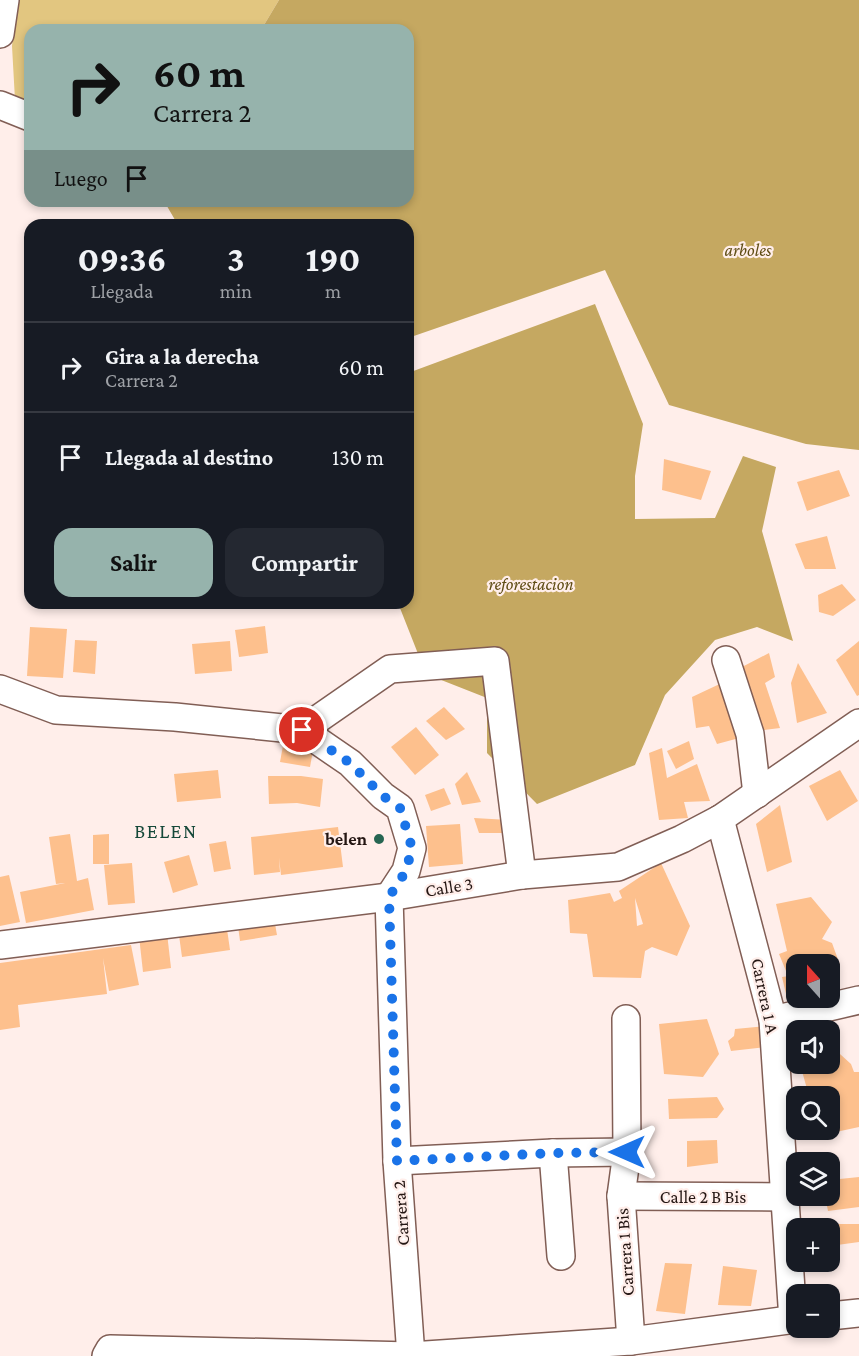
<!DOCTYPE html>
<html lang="es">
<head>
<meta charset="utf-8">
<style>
	body { margin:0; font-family:"Crimson Pro",serif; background:#242831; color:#f1f3f6; height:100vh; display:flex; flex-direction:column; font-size:22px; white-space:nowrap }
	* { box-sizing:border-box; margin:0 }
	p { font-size:20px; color:#9ea1a6 }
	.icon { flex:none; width:33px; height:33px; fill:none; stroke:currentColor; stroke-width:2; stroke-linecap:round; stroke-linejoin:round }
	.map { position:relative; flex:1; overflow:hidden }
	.sheet { position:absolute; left:24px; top:219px; width:390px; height:390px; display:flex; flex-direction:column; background:#171b24; border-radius:18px; box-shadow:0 3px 9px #0003 }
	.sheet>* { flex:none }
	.hud { position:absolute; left:24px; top:24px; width:390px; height:183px; border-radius:18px; box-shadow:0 3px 9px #0003; background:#96b3ac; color:#111; overflow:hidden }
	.needle { width:39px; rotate:339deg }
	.fabs { position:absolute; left:786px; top:954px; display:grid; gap:12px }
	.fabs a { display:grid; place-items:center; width:54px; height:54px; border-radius:12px; background:#171b24; box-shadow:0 3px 9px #0003; font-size:30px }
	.pin { position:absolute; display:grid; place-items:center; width:51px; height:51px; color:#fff; margin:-26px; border:3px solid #fff; border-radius:50%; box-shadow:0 2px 6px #0007 }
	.me { position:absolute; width:66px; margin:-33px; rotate:270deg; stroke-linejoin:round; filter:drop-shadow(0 0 4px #0008) }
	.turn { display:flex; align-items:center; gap:21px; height:126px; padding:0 30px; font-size:27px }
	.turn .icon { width:78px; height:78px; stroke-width:2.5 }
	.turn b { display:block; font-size:42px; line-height:51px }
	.then { display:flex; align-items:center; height:57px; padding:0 30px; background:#0003; gap:12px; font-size:22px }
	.eta { display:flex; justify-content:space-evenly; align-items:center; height:102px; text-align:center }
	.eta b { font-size:36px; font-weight:700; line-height:42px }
	.action { display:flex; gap:12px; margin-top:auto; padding:12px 30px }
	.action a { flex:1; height:69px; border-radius:18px; background:#96b3ac; color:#111; font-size:24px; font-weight:700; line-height:69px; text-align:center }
	.action a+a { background:#242831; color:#f1f3f6 }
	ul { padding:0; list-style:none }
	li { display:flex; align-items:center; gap:18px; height:90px; padding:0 30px; border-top:2px solid #363941 }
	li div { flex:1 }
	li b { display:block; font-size:22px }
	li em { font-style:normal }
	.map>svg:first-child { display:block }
	.green { fill:#e2c680 }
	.forest { fill:#c5a861 }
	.building { fill:#fdc08d; fill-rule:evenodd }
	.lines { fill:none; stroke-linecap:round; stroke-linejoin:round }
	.street-casing { stroke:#815e55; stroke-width:30 }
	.street { stroke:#fff; stroke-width:27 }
	.route { stroke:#1a73e8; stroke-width:10; stroke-dasharray:0 18 }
	.poi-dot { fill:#266552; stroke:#ffeeea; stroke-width:2 }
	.labels { text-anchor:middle; stroke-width:4.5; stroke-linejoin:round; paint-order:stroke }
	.park-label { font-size:18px; font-style:italic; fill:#5f4c14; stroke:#ffeeea }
	.poi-label { font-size:18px; font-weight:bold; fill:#241613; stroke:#ffeeea; text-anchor:end }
	.street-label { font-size:18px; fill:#241613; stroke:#ffeeea }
	.neighbourhood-label { font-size:20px; letter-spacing:1.5px; fill:#154839; stroke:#ffeeea }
</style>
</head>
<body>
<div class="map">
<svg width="859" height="1356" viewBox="0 0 859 1356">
	<rect width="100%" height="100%" fill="#ffeeea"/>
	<polygon class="green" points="17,0 279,0 261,30 30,30 30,128 16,118 12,46"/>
	<g class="forest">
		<polygon points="279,0 859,0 859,450 806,444 669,405 605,270 408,338 408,225 178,225 164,201 408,201 408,30 261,30"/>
		<polygon points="595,304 643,424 635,476 635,519 715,518 743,456 776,467 762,531 793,641 757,627 715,640 665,695 635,765 537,804 487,753 487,698 426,674 398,603 408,603 408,373"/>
	</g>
	<g class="building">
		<polygon points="664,459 711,471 701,500 662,490"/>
		<polygon points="839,470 850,496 807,511 797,482"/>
		<polygon points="827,536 836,569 805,569 795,544"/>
		<polygon points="842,584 856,600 833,616 819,612 818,595"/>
		<polygon points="265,626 268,653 239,657 235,630"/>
		<polygon points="30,627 67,629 63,678 27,676"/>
		<polygon points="75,640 97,641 95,674 73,672"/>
		<polygon points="230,641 232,671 195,674 192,644"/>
		<polygon points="859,641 859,695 857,696 836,660"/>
		<polygon points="769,653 775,677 765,683 780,728 756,731 742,667"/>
		<polygon points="798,663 827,713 797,723 791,683"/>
		<polygon points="726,681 743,737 717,744 709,726 696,728 692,697"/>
		<polygon points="444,707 465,729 446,740 426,721"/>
		<polygon points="416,727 439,755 415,775 391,747"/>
		<polygon points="284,740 314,745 310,767 280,762"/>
		<polygon points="689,741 694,759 676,769 667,751"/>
		<polygon points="662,748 667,778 697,764 710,801 684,802 688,818 659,820 649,753"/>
		<polygon points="218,770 221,798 177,802 174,774"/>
		<polygon points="840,770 858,801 827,821 809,786"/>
		<polygon points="467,772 481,802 462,805 455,784"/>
		<polygon points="268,776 301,776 323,779 320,807 297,803 269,804"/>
		<polygon points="444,788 451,804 431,811 425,795"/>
		<polygon points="780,805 792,862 767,872 756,824"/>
		<polygon points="474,818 509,820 509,833 479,833"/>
		<polygon points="460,824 463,864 429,867 426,826"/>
		<polygon points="338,827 343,867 281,875 279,858 280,872 254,875 251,837"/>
		<polygon points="70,834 77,881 88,878 94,910 26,923 20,892 65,883 56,884 49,837"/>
		<polygon points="109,834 109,864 93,864 93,835"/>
		<polygon points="226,841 231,869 214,872 209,844"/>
		<polygon points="189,855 198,885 173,893 164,862"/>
		<polygon points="132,863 135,903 108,905 104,865"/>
		<path d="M 661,863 L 690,926 L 677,956 L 652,947 L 645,951 L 641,978 L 593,977 L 587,934 L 570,933 L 568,900 L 610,893 L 614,902 L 622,898 L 619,891 ZM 635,898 L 643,924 L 637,926 Z"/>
		<polygon points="9,875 20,922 0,926 0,877"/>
		<polygon points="811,897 832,922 822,939 832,943 840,965 796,964 796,970 786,971 779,954 787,951 776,904"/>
		<polygon points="273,913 277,935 240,941 237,918"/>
		<polygon points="226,922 230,950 182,957 178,928"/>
		<polygon points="167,933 171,968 143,972 139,936"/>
		<polygon points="131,945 139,985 109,991 103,958 107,994 18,1005 20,1027 0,1030 0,963"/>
		<polygon points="796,975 796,996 787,998 782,977"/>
		<polygon points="814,1016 821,1030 796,1030 795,1044 791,1021"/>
		<polygon points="707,1019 719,1054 703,1077 664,1074 659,1024"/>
		<polygon points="767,1026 767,1047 731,1051 728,1041 734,1036 735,1029"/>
		<polygon points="830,1045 851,1064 854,1072 859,1072 859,1127 813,1137 812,1130 830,1130 830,1096 809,1096 800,1064 830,1064"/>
		<polygon points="717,1097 724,1109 717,1118 669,1119 668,1099"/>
		<polygon points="717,1140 718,1163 687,1167 687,1141"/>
		<polygon points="859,1177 859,1207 828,1211 825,1196 830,1196 830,1180"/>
		<polygon points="828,1224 859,1224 859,1242 830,1246"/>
		<polygon points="665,1263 692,1264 685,1314 656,1311"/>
		<polygon points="723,1266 757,1270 751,1306 718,1305"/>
	</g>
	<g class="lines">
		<defs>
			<g id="street">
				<polyline points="0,34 5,0"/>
				<polyline points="0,105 30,117"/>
				<polyline points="726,660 750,734 757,794"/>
				<polyline points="0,689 56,710 175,717 302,730 350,763 383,796 400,808 412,848 406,871 389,897 397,1161 411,1356"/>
				<polyline points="302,730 390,669 495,661 522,875"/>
				<polyline points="720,819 773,1020 793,1320"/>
				<polyline points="0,945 389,897 522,875 618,867 682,839 720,819 859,723"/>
				<polyline points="626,1019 627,1152 621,1196 631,1341"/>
				<polyline points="773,1020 859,1000"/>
				<polyline points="553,1153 561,1256"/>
				<polyline points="397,1161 553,1153 627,1152"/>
				<polyline points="621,1196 785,1197"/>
				<polyline points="830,1316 859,1313"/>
				<polyline points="106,1356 110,1349 411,1356 631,1341 796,1319"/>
			</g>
		</defs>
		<use href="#street" class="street-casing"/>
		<use href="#street" class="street"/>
	</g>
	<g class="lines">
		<polyline class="route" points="302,730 350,763 383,796 400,808 412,848 406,871 389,897 397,1161 554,1153 627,1152"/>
	</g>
	<circle class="poi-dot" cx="379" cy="839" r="6"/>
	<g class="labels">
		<g class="park-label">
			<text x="748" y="256">arboles</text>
			<text x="531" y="590">reforestacion</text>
		</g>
		<g class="poi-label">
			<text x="367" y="845">belen</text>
		</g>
		<g class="street-label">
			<text transform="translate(449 887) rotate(-9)" y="6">Calle 3</text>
			<text transform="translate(765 996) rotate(78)" y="6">Carrera 1 A</text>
			<text x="703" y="1203">Calle 2 B Bis</text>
			<text transform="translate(401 1213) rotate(-94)" y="6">Carrera 2</text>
			<text transform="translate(625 1252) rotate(-94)" y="6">Carrera 1 Bis</text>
		</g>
		<g class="neighbourhood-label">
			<text x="166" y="838">BELEN</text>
		</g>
	</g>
</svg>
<div class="fabs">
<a><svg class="needle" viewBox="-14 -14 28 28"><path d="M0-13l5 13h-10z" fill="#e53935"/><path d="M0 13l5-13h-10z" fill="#9ea1a6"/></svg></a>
<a><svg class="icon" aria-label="sound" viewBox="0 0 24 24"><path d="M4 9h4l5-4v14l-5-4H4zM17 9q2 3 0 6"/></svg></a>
<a><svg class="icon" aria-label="search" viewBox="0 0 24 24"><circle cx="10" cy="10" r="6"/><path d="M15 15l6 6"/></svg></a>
<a><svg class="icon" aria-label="layers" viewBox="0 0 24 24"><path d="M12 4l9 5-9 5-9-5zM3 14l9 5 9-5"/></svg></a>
<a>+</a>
<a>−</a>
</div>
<div class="pin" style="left:302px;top:730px;background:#d93025"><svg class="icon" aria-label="arrive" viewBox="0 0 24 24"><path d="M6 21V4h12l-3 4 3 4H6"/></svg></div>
<svg class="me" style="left:627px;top:1152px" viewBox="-20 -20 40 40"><path d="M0-17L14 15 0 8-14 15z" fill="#1a73e8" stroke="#fff" stroke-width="4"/></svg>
<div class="hud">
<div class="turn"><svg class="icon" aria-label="right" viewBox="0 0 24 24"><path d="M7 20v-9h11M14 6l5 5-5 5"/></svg><div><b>60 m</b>Carrera 2</div></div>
<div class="then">Luego<svg class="icon" aria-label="arrive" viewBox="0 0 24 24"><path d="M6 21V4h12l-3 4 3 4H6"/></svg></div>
</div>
<section class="sheet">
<div class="eta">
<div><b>09:36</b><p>Llegada</p></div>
<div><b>3</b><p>min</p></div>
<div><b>190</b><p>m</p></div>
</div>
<ul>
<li><svg class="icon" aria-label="right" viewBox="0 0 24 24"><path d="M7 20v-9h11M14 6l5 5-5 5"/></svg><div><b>Gira a la derecha</b><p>Carrera 2</p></div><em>60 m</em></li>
<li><svg class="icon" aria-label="arrive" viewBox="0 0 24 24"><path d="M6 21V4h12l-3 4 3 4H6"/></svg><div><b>Llegada al destino</b></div><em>130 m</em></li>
</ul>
<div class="action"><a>Salir</a><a>Compartir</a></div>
</section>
</div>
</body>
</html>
